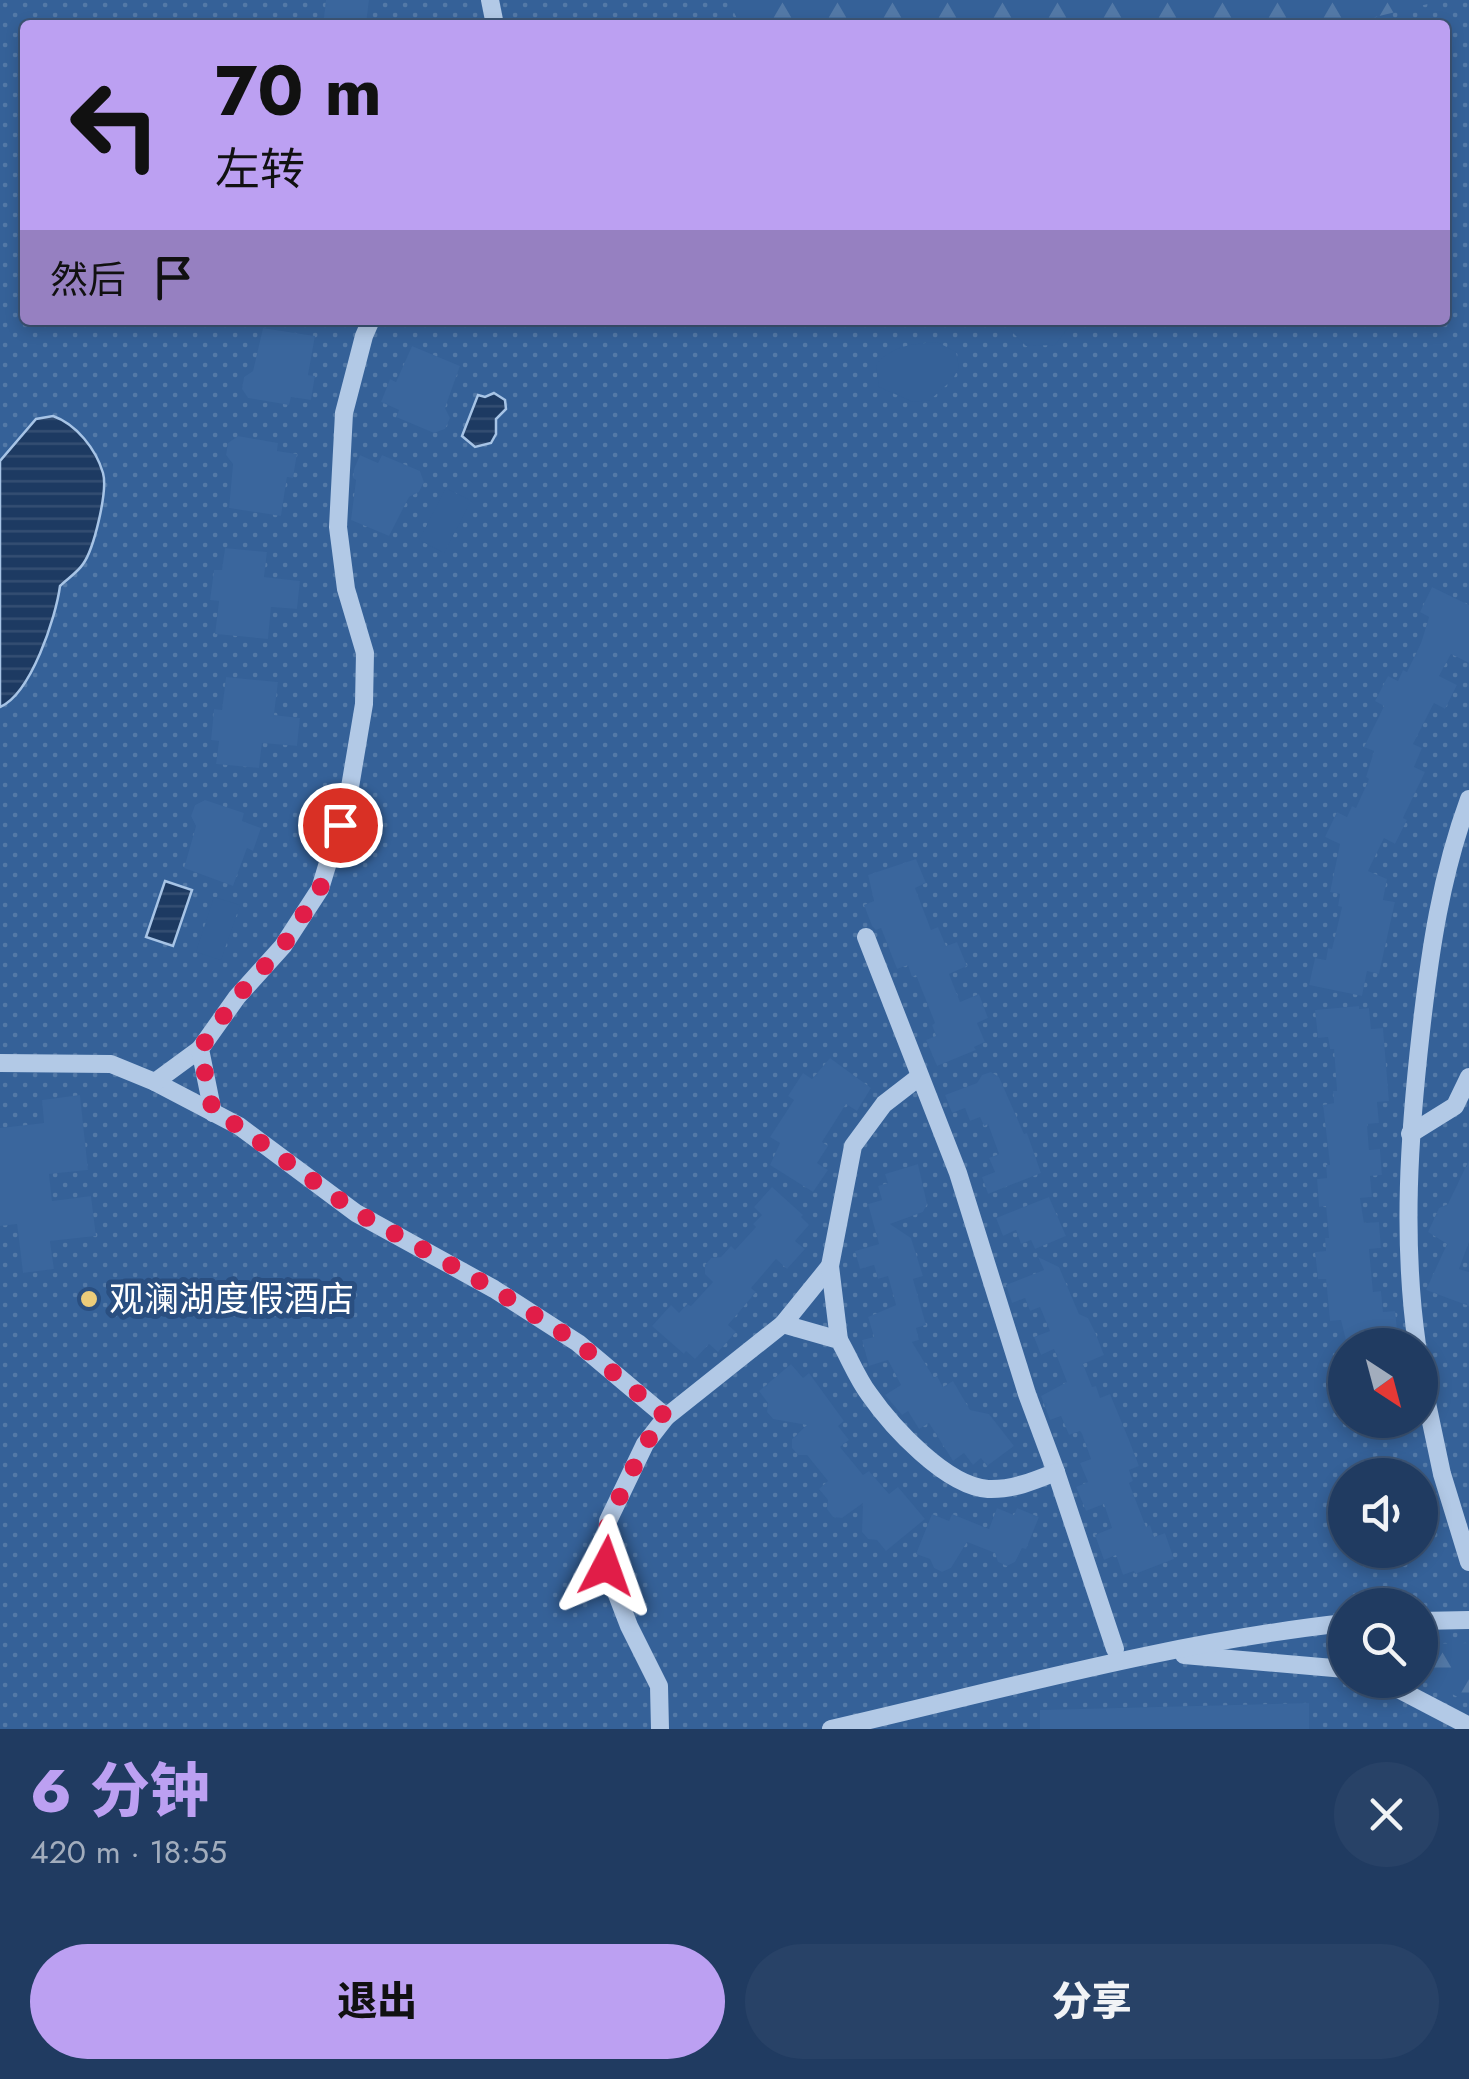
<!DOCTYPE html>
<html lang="zh">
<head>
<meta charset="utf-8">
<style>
	body { margin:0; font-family:Jost,"Noto Sans SC",sans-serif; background:#284267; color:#f1f3f6; height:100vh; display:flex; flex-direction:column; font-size:38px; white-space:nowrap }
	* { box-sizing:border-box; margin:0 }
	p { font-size:32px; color:#a2adbd }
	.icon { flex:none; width:55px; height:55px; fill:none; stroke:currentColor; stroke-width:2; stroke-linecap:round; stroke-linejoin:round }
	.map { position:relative; height:1729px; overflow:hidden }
	.panel { display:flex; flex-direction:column; background:#203b61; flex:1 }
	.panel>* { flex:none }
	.top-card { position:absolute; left:20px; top:20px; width:1430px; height:305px; border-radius:10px; box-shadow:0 5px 15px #0003,0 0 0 2px #3d5576; background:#bca0f2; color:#111; overflow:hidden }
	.needle { width:65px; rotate:144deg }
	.tools { position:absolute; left:1328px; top:1328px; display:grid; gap:20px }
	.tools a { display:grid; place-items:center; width:110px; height:110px; border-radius:50%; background:#203b61; box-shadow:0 5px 15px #0003,0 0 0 2px #3d5576; font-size:50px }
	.pin { position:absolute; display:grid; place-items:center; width:85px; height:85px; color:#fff; margin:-42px; border:5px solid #fff; border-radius:50%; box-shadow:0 2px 10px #0007 }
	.me { position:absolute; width:110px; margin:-55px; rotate:4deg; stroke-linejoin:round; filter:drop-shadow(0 0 8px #0008) }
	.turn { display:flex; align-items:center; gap:35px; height:210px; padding:0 30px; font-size:45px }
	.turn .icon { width:130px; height:130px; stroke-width:2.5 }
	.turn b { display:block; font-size:70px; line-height:85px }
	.then { display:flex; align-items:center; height:95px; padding:0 30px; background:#0003; gap:20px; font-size:38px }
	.round { display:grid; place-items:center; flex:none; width:105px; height:105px; border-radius:52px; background:#284267 }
	.summary { display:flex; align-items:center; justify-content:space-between; height:170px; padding:0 30px }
	h1 { font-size:60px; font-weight:800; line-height:75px; color:#bca0f2 }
	.cta { display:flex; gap:20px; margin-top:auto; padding:20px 30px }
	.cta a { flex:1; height:115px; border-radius:60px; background:#bca0f2; color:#111; font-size:40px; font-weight:800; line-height:115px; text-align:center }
	.cta a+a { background:#284267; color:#f1f3f6 }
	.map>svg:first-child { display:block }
	.green { fill:url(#green-dots); fill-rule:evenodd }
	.forest { fill:url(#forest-firs) }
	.pitch { fill:#356198 }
	.water { fill:url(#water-rules); stroke:#a7c4e6; stroke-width:2.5 }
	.building { fill:#3a669d }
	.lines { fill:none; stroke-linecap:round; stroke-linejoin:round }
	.minor { stroke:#b2c9e6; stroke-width:18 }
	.route { stroke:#e11d48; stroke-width:18; stroke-dasharray:0 32.4 }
	.poi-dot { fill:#eccc7a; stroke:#2a4f81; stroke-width:4 }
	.labels { text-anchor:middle; stroke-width:10; stroke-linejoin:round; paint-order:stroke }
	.poi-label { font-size:35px; fill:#fff; stroke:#2a4f81; text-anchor:start }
</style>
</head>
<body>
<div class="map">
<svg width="1469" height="1729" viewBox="0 0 1469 1729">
	<defs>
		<pattern id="green-dots" width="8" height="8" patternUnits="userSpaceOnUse" patternTransform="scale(2.5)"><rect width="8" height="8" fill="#356198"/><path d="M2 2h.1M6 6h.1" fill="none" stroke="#5379a7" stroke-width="1.8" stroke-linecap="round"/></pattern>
		<pattern id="forest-firs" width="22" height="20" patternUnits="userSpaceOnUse" patternTransform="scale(2.5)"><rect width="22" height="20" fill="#356198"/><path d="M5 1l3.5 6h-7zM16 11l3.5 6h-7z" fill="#5379a7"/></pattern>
		<pattern id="water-rules" width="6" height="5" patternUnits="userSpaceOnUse" patternTransform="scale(2.5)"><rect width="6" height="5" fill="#1d3a62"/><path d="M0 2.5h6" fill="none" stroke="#344e72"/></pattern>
	</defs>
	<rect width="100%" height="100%" fill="#2a4f81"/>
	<path class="green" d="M 0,0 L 1469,0 L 1469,1729 L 0,1729 ZM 25,25 L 1445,25 L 1445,320 L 25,320 ZM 1345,1345 L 1420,1345 L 1420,1420 L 1345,1420 ZM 1345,1475 L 1420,1475 L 1420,1550 L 1345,1550 ZM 1345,1605 L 1420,1605 L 1420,1680 L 1345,1680 Z"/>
	<g class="forest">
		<polygon points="728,0 1444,0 1343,25 740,25"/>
		<polygon points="1469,1643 1469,1703 1420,1677 1420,1644"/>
	</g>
	<g class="pitch">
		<polygon points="1006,320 1074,320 1055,345 1026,346 1007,327"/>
		<path d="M 937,342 L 956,352 L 959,367 L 953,379 L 930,400 L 913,402 L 879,387 L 876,365 C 893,345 912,344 937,342 Z"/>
		<polygon points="446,488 471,501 444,553 419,540"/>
		<polygon points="214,897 240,905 221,960 196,952"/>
	</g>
	<g class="water">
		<polygon points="494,393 505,400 506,409 496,419 496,434 491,443 475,447 462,436 478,395 485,397"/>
		<path d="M 53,416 C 76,424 96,449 103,473 C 108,491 94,549 83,564 C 78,572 67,579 60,586 C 56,617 31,694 0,707 L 0,461 L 36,419 Z"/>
		<polygon points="165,881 192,890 173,946 146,937"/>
	</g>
	<g class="building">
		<polygon points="326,0 369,0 366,25 323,25"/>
		<polygon points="263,328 315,336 308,375 315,376 311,400 291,397 289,405 248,398 242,389 244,377 253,371"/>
		<polygon points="412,346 460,366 445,408 450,418 445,429 434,433 396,417 399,410 381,402 390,379 396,382"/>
		<polygon points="238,436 278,443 277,451 297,454 293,478 287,477 281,516 229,508 233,464 226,455 228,443"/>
		<polygon points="360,455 378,463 382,455 420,471 424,482 419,492 409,497 389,536 351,520 356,480 353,478 354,469"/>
		<polygon points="225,548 267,552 264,577 300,581 297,609 271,607 268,639 215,634 219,601 210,600 214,570 222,570"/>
		<polygon points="1432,587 1469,605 1469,663 1451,654 1439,676 1457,685 1445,709 1434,703 1413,744 1422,748 1414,767 1425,772 1403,818 1407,820 1395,844 1384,838 1368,871 1387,879 1383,900 1395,902 1379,974 1367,971 1362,996 1309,985 1315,958 1326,960 1328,948 1332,949 1342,907 1338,906 1340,894 1330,892 1340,844 1325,837 1337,812 1347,817 1352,806 1356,808 1369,779 1366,777 1374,751 1364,747 1384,706 1375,701 1388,676 1398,681 1403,670 1407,672 1421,643 1429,617 1420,612"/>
		<polygon points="226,677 278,682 274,715 300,718 297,746 262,743 259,768 216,764 219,741 211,740 214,709 222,710"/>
		<polygon points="205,800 244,813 242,821 261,828 253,851 247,848 233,886 184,868 196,826 191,816 195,805"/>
		<polygon points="916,859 926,883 915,888 931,930 938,927 946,946 957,942 967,966 949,974 960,1002 979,994 988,1018 977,1023 985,1042 974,1047 976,1050 937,1066 926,1040 936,1036 932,1025 935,1023 916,975 912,977 908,965 897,969 881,928 876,930 872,926 864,905 874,901 868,875"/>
		<polygon points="1359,1006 1359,1009 1369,1008 1371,1029 1383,1028 1389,1101 1377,1102 1379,1123 1367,1124 1369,1150 1380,1149 1382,1175 1370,1176 1372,1197 1360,1198 1364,1223 1379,1222 1381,1248 1369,1249 1373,1292 1381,1291 1383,1312 1395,1311 1398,1337 1378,1339 1378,1343 1347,1345 1341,1320 1330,1321 1326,1279 1318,1279 1315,1252 1326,1251 1325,1238 1329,1238 1326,1206 1319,1207 1317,1179 1327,1178 1326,1165 1330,1165 1323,1105 1334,1103 1333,1091 1337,1091 1334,1049 1330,1049 1328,1037 1318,1038 1315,1010"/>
		<polygon points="830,1058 871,1088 857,1111 846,1104 822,1142 828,1146 817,1163 828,1170 813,1192 770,1165 780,1143 770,1137 794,1100 788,1096 803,1073 812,1079"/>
		<polygon points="991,1072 999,1077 1024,1134 1027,1133 1041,1173 988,1194 982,1177 995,1172 989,1158 999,1154 988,1124 984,1126 980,1117 970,1121 965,1108 952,1113 945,1095 977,1083 982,1075"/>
		<polygon points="80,1095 88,1170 49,1174 52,1201 91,1196 96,1236 50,1241 54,1269 23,1273 17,1224 0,1226 0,1128 44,1123 42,1100"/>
		<polygon points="1469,1160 1469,1242 1459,1269 1469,1272 1469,1306 1426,1290 1447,1244 1428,1232 1439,1208 1448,1204"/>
		<polygon points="918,1164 927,1204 923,1212 890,1224 911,1238 923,1276 913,1279 926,1325 916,1328 919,1340 912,1342 934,1378 937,1376 943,1387 953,1381 970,1410 989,1414 1014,1446 987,1466 981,1458 973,1465 964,1453 953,1461 929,1423 919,1429 908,1411 902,1415 885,1395 901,1385 888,1360 869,1366 862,1340 874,1337 868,1317 896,1305 888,1276 878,1279 874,1265 860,1269 855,1251 879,1244 868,1204 882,1200 878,1186 888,1183 885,1174"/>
		<polygon points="772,1187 803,1215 801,1217 809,1225 795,1241 805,1249 787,1269 776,1259 751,1288 756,1292 728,1325 736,1332 718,1352 709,1344 695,1359 686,1351 684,1354 652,1326 671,1305 679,1313 687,1304 691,1306 713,1282 705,1274 705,1265 711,1258 721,1257 731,1246 735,1250 756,1227 753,1224 762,1215 754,1207"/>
		<polygon points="1049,1197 1066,1236 1035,1249 1031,1240 1021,1244 1016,1230 1003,1236 996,1218"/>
		<polygon points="1038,1257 1059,1267 1079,1314 1088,1318 1095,1332 1104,1355 1083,1364 1092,1387 1096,1386 1100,1398 1110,1394 1129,1440 1139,1466 1129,1470 1133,1481 1129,1483 1146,1527 1150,1525 1154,1537 1165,1533 1174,1559 1135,1574 1134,1571 1123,1575 1116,1555 1104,1560 1095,1535 1112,1528 1104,1504 1086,1511 1076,1487 1088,1482 1080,1463 1091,1459 1082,1434 1080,1431 1069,1435 1061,1416 1050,1420 1041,1396 1067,1382 1054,1349 1041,1355 1034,1337 1050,1331 1040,1307 1030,1311 1025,1298 1012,1303 1006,1285 1044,1270"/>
		<polygon points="791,1364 803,1378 809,1373 844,1421 838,1426 849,1440 840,1447 863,1475 869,1471 889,1494 898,1487 925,1519 886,1551 877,1540 868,1539 862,1532 863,1503 842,1518 833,1517 827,1509 828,1500 819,1489 828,1481 807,1455 798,1455 792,1448 792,1439 807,1425 773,1419 767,1412 768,1403 759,1391"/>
		<polygon points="997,1508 1014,1515 1017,1508 1039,1517 1026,1549 1022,1548 1015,1562 1007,1566 998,1562 995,1553 967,1542 951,1568 942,1572 934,1568 930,1559 916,1554 932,1514 949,1521 952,1514 989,1529"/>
		<polygon points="1309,1703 1309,1729 1040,1729 1040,1710"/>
	</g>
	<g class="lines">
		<g class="minor">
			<polyline points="490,0 495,25"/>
			<polyline points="0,1063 111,1064 155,1082 239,1126 356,1213 494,1289 578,1343 666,1417 645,1444 608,1521 606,1566 629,1626 659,1686 660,1729"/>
			<polyline points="155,1082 200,1049"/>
			<polyline points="213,1113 200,1049 237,997 283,946 320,889 349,793 364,704 365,653 346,589 338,527 344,413 364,336 371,320"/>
			<polyline points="1410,1134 1455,1106 1469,1077"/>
			<polyline points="783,1324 830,1266"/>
			<polyline points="839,1340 830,1266 853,1146 884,1104 919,1077"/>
			<path d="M 1417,1345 C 1402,1240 1409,1136 1421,1031 C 1430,951 1441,875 1469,799"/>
			<polyline points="1420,1370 1442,1474 1469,1562"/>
			<path d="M 666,1417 L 783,1324 L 839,1340 C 849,1357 857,1378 869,1394 C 892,1427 946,1486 988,1489 C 1012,1490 1034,1481 1056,1472 L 1027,1394 L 958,1173 L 866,937"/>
			<polyline points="1056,1472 1115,1649"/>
			<polyline points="1420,1621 1469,1620"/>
			<polyline points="1184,1655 1345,1669"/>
			<polyline points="1381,1680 1469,1726"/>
			<path d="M 831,1729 C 1001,1690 1172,1642 1345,1623"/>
		</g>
	</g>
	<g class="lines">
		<polyline class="route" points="340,825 320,889 283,946 237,997 200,1049 213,1112 238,1126 356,1212 494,1289 578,1343 666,1417 645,1444 608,1521 606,1566"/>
	</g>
	<circle class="poi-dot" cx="89" cy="1299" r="10"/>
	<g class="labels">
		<g class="poi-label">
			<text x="109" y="1311">观澜湖度假酒店</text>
		</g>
	</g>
</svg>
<div class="tools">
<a><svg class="needle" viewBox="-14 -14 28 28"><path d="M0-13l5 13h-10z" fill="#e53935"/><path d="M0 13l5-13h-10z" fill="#a2adbd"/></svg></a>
<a><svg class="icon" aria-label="sound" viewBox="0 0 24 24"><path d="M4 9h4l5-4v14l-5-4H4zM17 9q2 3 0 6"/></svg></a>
<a><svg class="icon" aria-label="search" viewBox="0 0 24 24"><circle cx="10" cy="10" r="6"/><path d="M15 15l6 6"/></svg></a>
</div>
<div class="pin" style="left:340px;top:825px;background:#d93025"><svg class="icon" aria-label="arrive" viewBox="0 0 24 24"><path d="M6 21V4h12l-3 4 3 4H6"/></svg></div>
<svg class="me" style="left:606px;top:1566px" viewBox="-20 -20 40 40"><path d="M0-17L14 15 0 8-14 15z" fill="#e11d48" stroke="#fff" stroke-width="4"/></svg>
<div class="top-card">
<div class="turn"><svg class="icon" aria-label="left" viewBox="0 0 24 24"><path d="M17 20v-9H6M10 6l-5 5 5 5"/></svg><div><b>70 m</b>左转</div></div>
<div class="then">然后<svg class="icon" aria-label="arrive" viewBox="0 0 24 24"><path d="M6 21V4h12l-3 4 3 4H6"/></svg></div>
</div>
</div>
<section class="panel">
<div class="summary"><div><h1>6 分钟</h1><p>420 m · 18:55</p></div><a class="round"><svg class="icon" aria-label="close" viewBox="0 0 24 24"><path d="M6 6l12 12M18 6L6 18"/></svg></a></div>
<div class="cta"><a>退出</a><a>分享</a></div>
</section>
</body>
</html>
